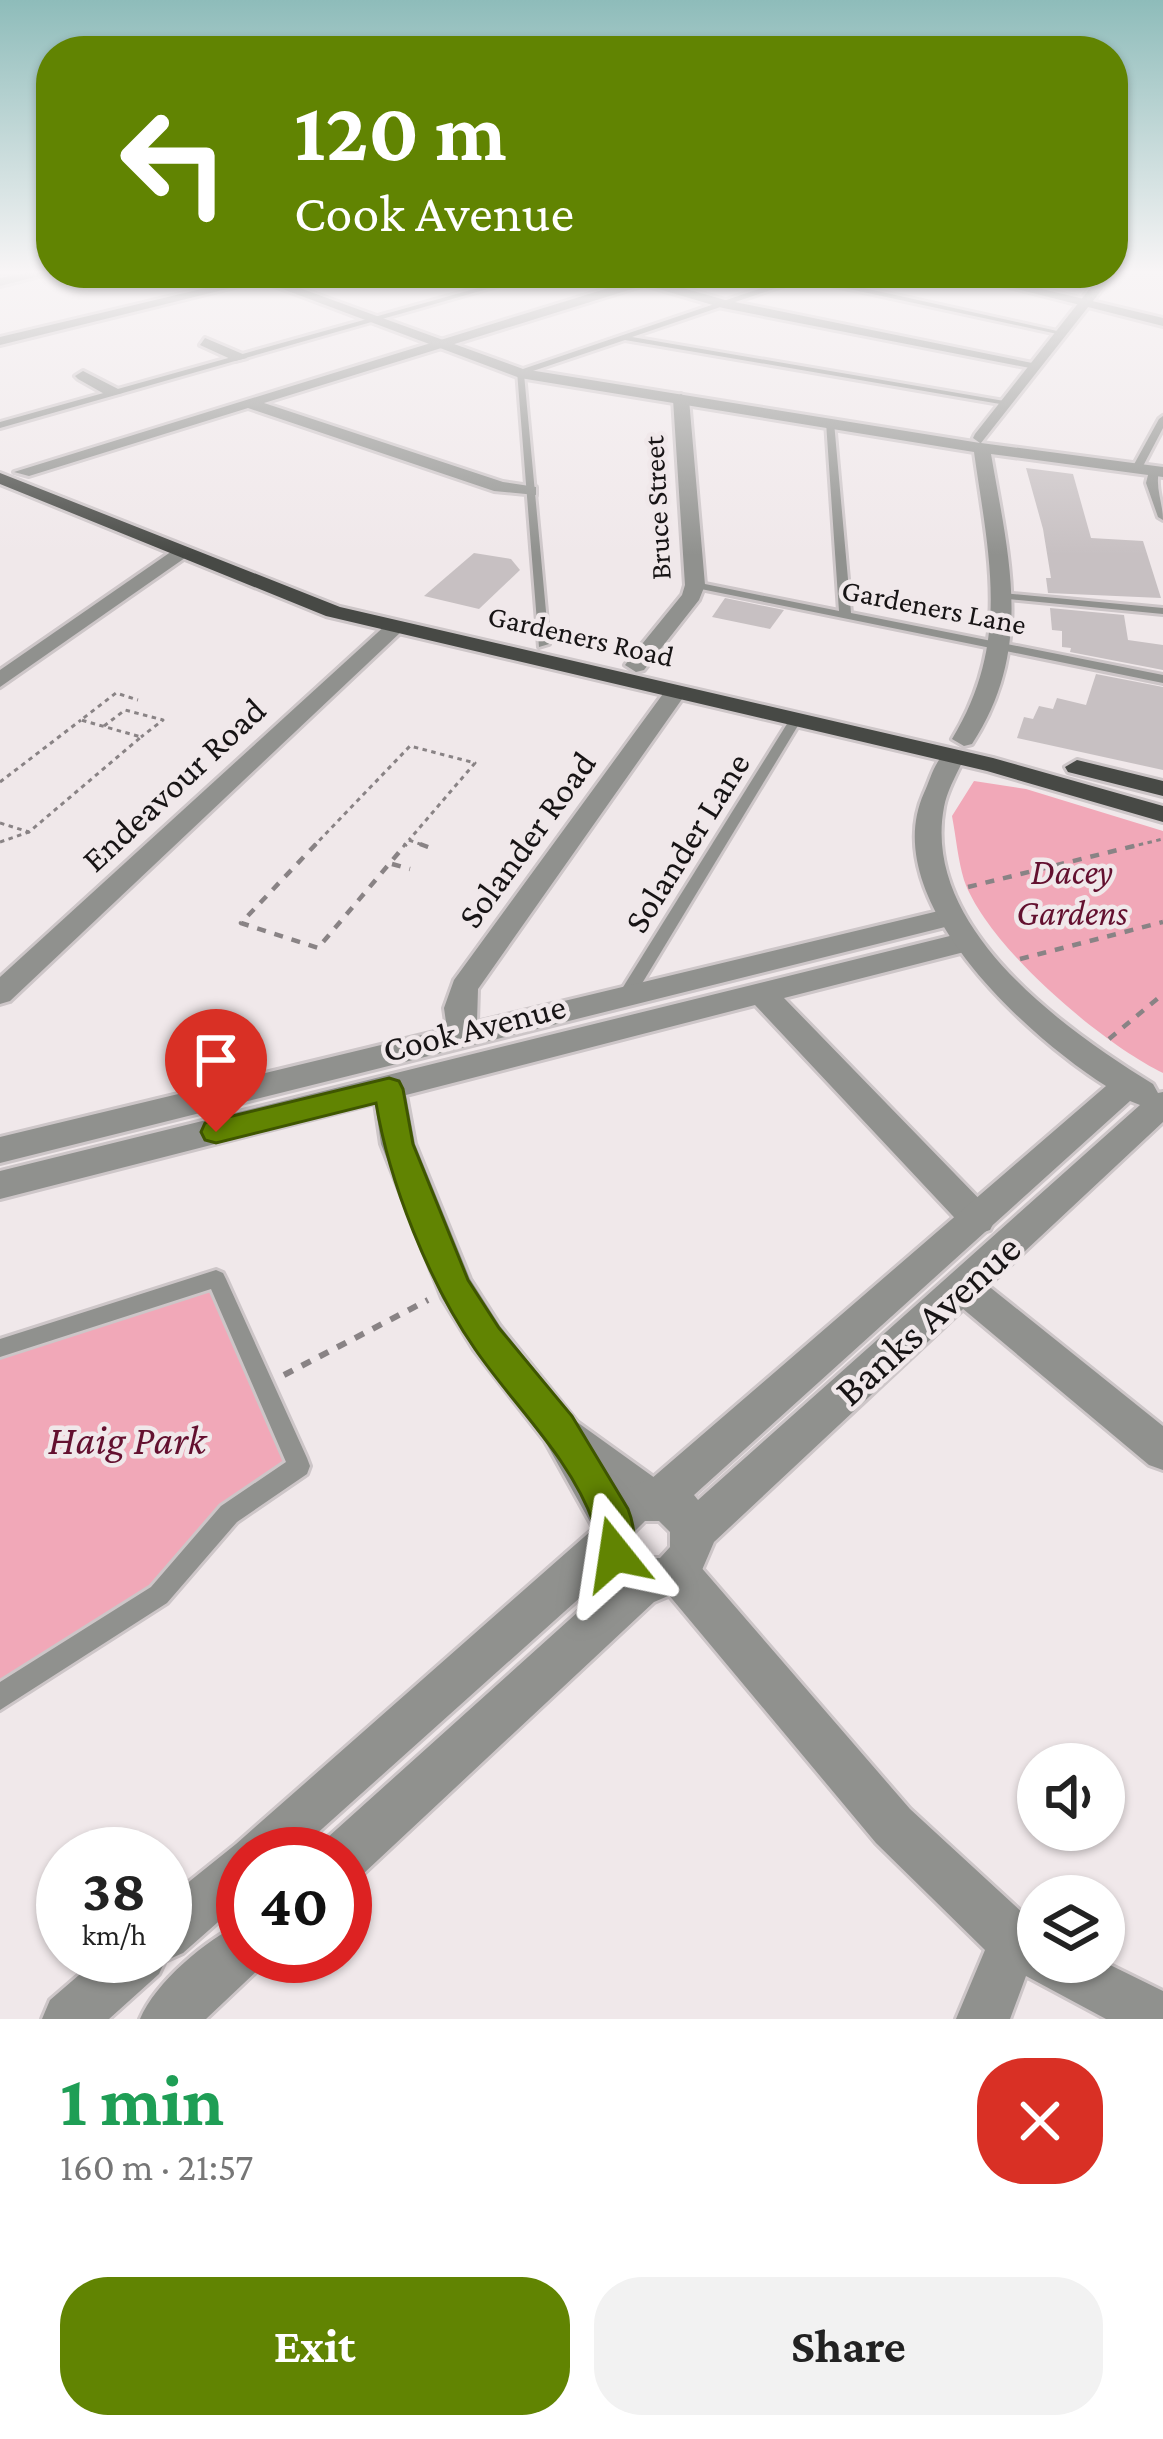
<!DOCTYPE html>
<html lang="en">
<head>
<meta charset="utf-8">
<style>
	body { margin:0; font-family:"Crimson Pro",serif; background:#f2f2f2; color:#222; height:100vh; display:flex; flex-direction:column; font-size:45px; white-space:nowrap }
	* { box-sizing:border-box; margin:0 }
	p { font-size:39px; color:#767676 }
	.icon { flex:none; width:66px; height:66px; fill:none; stroke:currentColor; stroke-width:2; stroke-linecap:round; stroke-linejoin:round }
	.map { position:relative; height:2019px; overflow:hidden }
	.panel { display:flex; flex-direction:column; background:#fff; flex:1 }
	.panel>* { flex:none }
	.banner { position:absolute; left:36px; top:36px; width:1092px; height:252px; border-radius:48px; box-shadow:0 3px 9px #0004; background:#618402; color:#fff; overflow:hidden }
	.buttons { position:absolute; left:1017px; top:1743px; display:grid; gap:24px }
	.buttons a { display:grid; place-items:center; width:108px; height:108px; border-radius:50%; background:#fff; box-shadow:0 3px 9px #0004; font-size:60px }
	.speed { position:absolute; left:36px; top:1827px; display:flex; gap:24px; font-size:60px; font-weight:700; text-align:center }
	.speed>* { display:grid; place-content:center; width:156px; height:156px; border-radius:50%; background:#fff; box-shadow:0 3px 9px #0004; line-height:1 }
	.speed small { font-size:30px; font-weight:400 }
	.speed .limit { border:18px solid #d22; background:#fff; color:#111 }
	.pin { position:absolute; display:grid; place-items:center; width:102px; height:102px; color:#fff; margin:-123px -51px; border-radius:50% 50% 50% 0; rotate:-45deg; box-shadow:0 0 12px #0007 }
	.pin .icon { rotate:45deg }
	.me { position:absolute; width:132px; margin:-66px; rotate:345deg; stroke-linejoin:round; filter:drop-shadow(0 0 9px #0008) }
	.turn { display:flex; align-items:center; gap:42px; height:252px; padding:0 60px; font-size:54px }
	.turn .icon { width:156px; height:156px; stroke-width:2.5 }
	.turn b { display:block; font-size:84px; line-height:102px }
	.round { display:grid; place-items:center; flex:none; width:126px; height:126px; border-radius:48px; background:#f2f2f2 }
	.head { display:flex; align-items:center; justify-content:space-between; height:204px; padding:0 60px }
	h1 { font-size:72px; font-weight:700; line-height:90px; color:#1e9e55 }
	.action { display:flex; gap:24px; margin-top:auto; padding:24px 60px }
	.action a { flex:1; height:138px; border-radius:48px; background:#618402; color:#fff; font-size:48px; font-weight:700; line-height:138px; text-align:center }
	.action a+a { background:#f2f2f2; color:#222 }
	.map>svg:first-child { display:block }
	.green { fill:#f1a8b8 }
	.building { fill:#c7c0c2 }
	.lines { fill:none; stroke-linecap:round; stroke-linejoin:round }
	.service-casing { stroke:#cdc6c8; stroke-width:6 }
	.minor-casing { stroke:#cdc6c8; stroke-width:6 }
	.tertiary-casing { stroke:#cdc6c8; stroke-width:6 }
	.primary-casing { stroke:#cdc6c8; stroke-width:6 }
	.path-far2 { stroke:#898385; stroke-width:3; stroke-dasharray:4.5 4.5; stroke-linecap:butt }
	.path-far1 { stroke:#898385; stroke-width:4.5; stroke-dasharray:9 9; stroke-linecap:butt }
	.path { stroke:#898385; stroke-width:6; stroke-dasharray:10 10; stroke-linecap:butt }
	.service { fill:#90918e; fill-rule:evenodd }
	.minor { fill:#90918e; fill-rule:evenodd }
	.tertiary { fill:#90918e; fill-rule:evenodd }
	.primary { fill:#474945; fill-rule:evenodd }
	.route { fill:#618402; stroke:#3f5601; stroke-width:3 }
	.labels { text-anchor:middle; stroke-width:9; stroke-linejoin:round; paint-order:stroke }
	.far-street-label { font-size:30px; fill:#171415; stroke:#f0e8ea }
	.street-label { font-size:36px; fill:#171415; stroke:#f0e8ea }
	.park-label { font-size:36px; font-style:italic; fill:#63102f; stroke:#f0e8ea }
	.near-street-label { font-size:42px; fill:#171415; stroke:#f0e8ea }
	.near-park-label { font-size:42px; font-style:italic; fill:#63102f; stroke:#f0e8ea }
</style>
</head>
<body>
<div class="map">
<svg width="1163" height="2019" viewBox="0 0 1163 2019">
	<rect width="100%" height="100%" fill="#f0e8ea"/>
	<g class="green">
		<path d="M 974,781 L 1026,789 L 1163,831 L 1163,1073 C 1101,1043 987,946 964,880 C 958,860 956,837 952,816 Z"/>
		<polygon points="216,1279 299,1466 229,1514 159,1595 0,1697 0,1348"/>
	</g>
	<g class="building">
		<polygon points="1026,468 1073,474 1091,538 1143,541 1161,598 1048,593 1046,578 1051,578 1043,529"/>
		<polygon points="474,553 511,559 520,570 479,609 424,596"/>
		<polygon points="725,598 784,610 770,629 712,617"/>
		<polygon points="1050,608 1124,615 1128,640 1163,645 1163,670 1070,652 1071,648 1062,647 1062,631 1052,630"/>
		<polygon points="1096,674 1163,687 1163,770 1017,738 1024,717 1033,719 1039,706 1053,709 1057,698 1086,705"/>
	</g>
	<g class="lines">
		<defs>
			<g id="service">
				<polygon points="531,273 543,273 0,428 0,422"/>
				<polygon points="806,273 817,273 810,276 1066,333 1062,335 803,279 632,337 1010,402 1006,405 625,340 524,374 549,644 539,647 517,371"/>
				<polygon points="1163,416 1163,428 1142,468 1134,470 1132,468 1159,419"/>
				<polygon points="830,419 834,422 851,613 1163,675 1163,683 691,587 689,585 695,582 839,611 826,422"/>
				<path d="M 1154,468 L 1159,471 C 1155,488 1163,503 1163,520 L 1158,517 L 1146,483 L 1149,471 Z"/>
				<polygon points="1002,593 1163,608 1163,614 998,598 998,594"/>
				<polygon points="796,715 802,719 632,1000 620,1000 618,996 620,992 790,719"/>
				<polygon points="216,1270 223,1273 226,1279 307,1458 310,1466 307,1474 237,1522 167,1603 0,1710 0,1682 151,1587 221,1506 286,1462 211,1289 0,1357 0,1339"/>
			</g>
			<g id="minor">
				<polygon points="28,273 51,273 0,286 0,278"/>
				<polygon points="269,273 291,273 0,345 0,337"/>
				<polygon points="657,273 676,273 658,281 725,300 1042,365 1035,369 723,308 645,285 264,403 503,482 536,487 536,495 494,491 248,408 29,476 14,472"/>
				<polygon points="954,273 976,273 1163,318 1163,326"/>
				<polygon points="205,338 245,355 247,358 235,361 200,345"/>
				<polygon points="83,371 120,390 122,393 108,396 78,379 75,376"/>
				<polygon points="681,394 689,399 705,585 699,600 644,670 636,672 625,665 682,595 685,585 673,399"/>
				<polygon points="175,549 192,553 0,687 0,670"/>
				<polygon points="395,621 402,623 402,631 10,1001 0,1004 0,977 388,623"/>
				<polygon points="676,685 687,692 478,989 477,1022 951,908 961,911 965,917 961,923 0,1163 0,1137 447,1029 444,1008 454,980 668,687"/>
				<polygon points="966,932 976,935 980,942 976,949 784,998 990,1210 995,1220 990,1230 978,1234 966,1230 755,1005 406,1095 415,1144 470,1279 500,1326 577,1422 666,1486 672,1500 666,1514 651,1520 629,1508 635,1523 629,1538 614,1544 599,1538 545,1441 474,1350 442,1298 381,1144 375,1103 0,1199 0,1171"/>
				<polygon points="963,1271 976,1276 1163,1426 1163,1470 1149,1465 950,1298 945,1287 950,1276"/>
				<polygon points="678,1551 693,1558 910,1809 1038,1927 1038,1962 1104,1962 1163,1991 1163,2019 1106,2019 1026,1976 1010,2019 956,2019 985,1950 876,1843 663,1588 656,1573 663,1558"/>
			</g>
			<g id="tertiary">
				<path d="M 240,273 L 258,273 L 523,369 L 980,443 L 973,438 L 975,434 L 1102,273 L 1115,273 L 981,443 L 1163,467 L 1163,477 L 991,454 C 1009,559 1034,649 972,744 L 964,746 L 952,739 C 1011,642 989,558 974,452 L 520,378 Z"/>
				<path d="M 953,749 L 965,756 C 958,772 947,790 944,807 C 921,928 1065,1030 1153,1084 L 1158,1093 L 1163,1092 L 1163,1122 L 714,1542 L 696,1584 L 654,1602 L 363,1874 L 345,1881 L 345,1854 L 321,1854 L 327,1838 L 609,1584 L 603,1577 L 294,1854 L 243,1854 L 243,1900 L 183,1953 L 165,1961 L 159,1974 L 109,2019 L 42,2019 L 50,2000 L 101,1956 L 165,1956 L 165,1901 L 236,1844 L 592,1530 L 612,1494 L 651,1479 L 1106,1086 C 1027,1036 876,900 924,793 C 931,778 936,754 953,749 ZM 1130,1101 L 1140,1105 L 698,1500 L 694,1495 ZM 645,1521 L 659,1521 L 670,1532 L 670,1547 L 660,1558 L 644,1558 L 634,1547 L 634,1532 Z"/>
				<path d="M 243,1923 L 243,1956 L 266,1956 L 261,1967 L 206,2019 L 140,2019 C 155,1983 207,1938 243,1923 Z"/>
			</g>
			<g id="primary">
				<polygon points="0,473 340,607 993,758 1163,806 1163,822 987,771 326,616 0,484"/>
				<polygon points="1077,760 1163,781 1163,796 1068,772 1065,767"/>
			</g>
		</defs>
		<use href="#service" class="service-casing"/>
		<use href="#minor" class="minor-casing"/>
		<use href="#tertiary" class="tertiary-casing"/>
		<use href="#primary" class="primary-casing"/>
		<g class="path-far2">
			<polyline points="104,726 125,710 163,720 141,737"/>
			<polyline points="0,782 81,720"/>
			<polyline points="0,823 29,832 141,737 81,720 116,693 138,700"/>
			<polyline points="409,840 428,847"/>
			<polyline points="0,842 29,832"/>
			<polyline points="313,847 410,746 475,763 409,840"/>
			<polyline points="403,847 409,840"/>
			<polyline points="1130,847 1163,839"/>
		</g>
		<g class="path-far1">
			<polyline points="316,844 241,923 318,948 406,844"/>
			<polyline points="420,844 428,847"/>
			<polyline points="392,864 410,869"/>
			<polyline points="968,887 1142,844"/>
			<polyline points="1020,959 1163,922"/>
			<polyline points="1109,1039 1163,994"/>
		</g>
		<polyline class="path" points="284,1375 428,1300"/>
		<use href="#service" class="service"/>
		<use href="#minor" class="minor"/>
		<use href="#tertiary" class="tertiary"/>
		<use href="#primary" class="primary"/>
	</g>
	<linearGradient id="sky" x2="0" y2="1"><stop stop-color="#8ebcba"/><stop offset="0.49" stop-color="#f8f5f6"/><stop offset="1" stop-color="#f8f5f6" stop-opacity="0"/></linearGradient>
	<rect width="1163" height="555" fill="url(#sky)"/>
	<path class="route" d="M 389,1078 L 399,1081 L 403,1089 L 413,1144 L 468,1280 L 499,1328 L 572,1416 L 628,1509 C 636,1529 636,1549 628,1568 L 615,1574 L 601,1568 C 595,1553 599,1538 594,1524 C 570,1457 514,1406 475,1349 C 429,1283 389,1182 376,1103 L 216,1143 L 205,1140 L 201,1132 L 205,1123 L 216,1120 Z"/>
	<g class="labels">
		<g class="far-street-label">
			<text transform="translate(657 508) rotate(-93)" y="10">Bruce Street</text>
			<text transform="translate(934 607) rotate(11)" y="10">Gardeners Lane</text>
			<text transform="translate(581 636) rotate(13)" y="10">Gardeners Road</text>
		</g>
		<g class="street-label">
			<text transform="translate(173 784) rotate(-43)" y="13">Endeavour Road</text>
			<text transform="translate(526 839) rotate(-54)" y="13">Solander Road</text>
			<text transform="translate(686 842) rotate(-58)" y="13">Solander Lane</text>
			<text transform="translate(474 1027) rotate(-14)" y="13">Cook Avenue</text>
		</g>
		<g class="park-label">
			<text x="1072" y="884">Dacey<tspan x="1072" dy="41">Gardens</tspan></text>
		</g>
		<g class="near-street-label">
			<text transform="translate(927 1319) rotate(-42)" y="15">Banks Avenue</text>
		</g>
		<g class="near-park-label">
			<text x="127" y="1454">Haig Park</text>
		</g>
	</g>
</svg>
<div class="buttons">
<a><svg class="icon" aria-label="sound" viewBox="0 0 24 24"><path d="M4 9h4l5-4v14l-5-4H4zM17 9q2 3 0 6"/></svg></a>
<a><svg class="icon" aria-label="layers" viewBox="0 0 24 24"><path d="M12 4l9 5-9 5-9-5zM3 14l9 5 9-5"/></svg></a>
</div>
<div class="speed"><div>38<small>km/h</small></div><div class="limit">40</div></div>
<div class="pin" style="left:216px;top:1132px;background:#d93025"><svg class="icon" aria-label="arrive" viewBox="0 0 24 24"><path d="M6 21V4h12l-3 4 3 4H6"/></svg></div>
<svg class="me" style="left:615px;top:1554px" viewBox="-20 -20 40 40"><path d="M0-17L14 15 0 8-14 15z" fill="#618402" stroke="#fff" stroke-width="4"/></svg>
<div class="banner">
<div class="turn"><svg class="icon" aria-label="left" viewBox="0 0 24 24"><path d="M17 20v-9H6M10 6l-5 5 5 5"/></svg><div><b>120 m</b>Cook Avenue</div></div>
</div>
</div>
<section class="panel">
<div class="head"><div><h1>1 min</h1><p>160 m · 21:57</p></div><a class="round" style="background:#d93025;color:#fff"><svg class="icon" aria-label="close" viewBox="0 0 24 24"><path d="M6 6l12 12M18 6L6 18"/></svg></a></div>
<div class="action"><a>Exit</a><a>Share</a></div>
</section>
</body>
</html>
